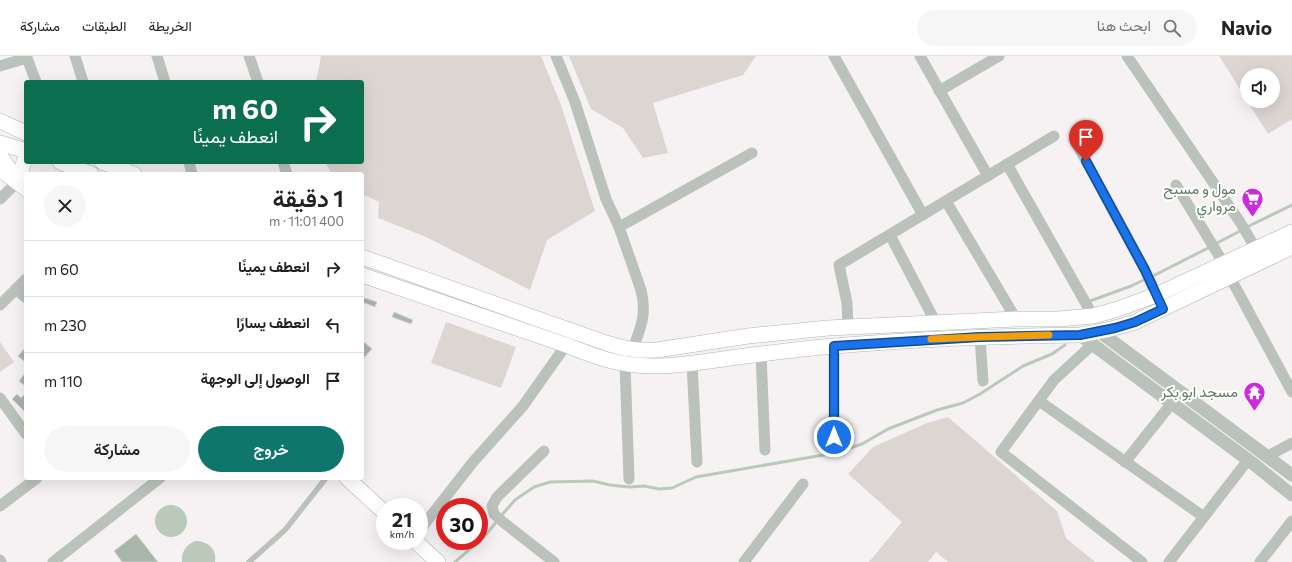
<!DOCTYPE html>
<html lang="ar">
<head>
<meta charset="utf-8">
<style>
	body { margin:0; font-family:Commissioner,Vazirmatn,sans-serif; background:#f6f6f6; color:#202124; direction:rtl; height:100vh; display:flex; flex-direction:column; font-size:15px; white-space:nowrap }
	* { box-sizing:border-box; margin:0 }
	p { font-size:13px; color:#757577 }
	.icon { flex:none; width:22px; height:22px; fill:none; stroke:currentColor; stroke-width:2; stroke-linecap:round; stroke-linejoin:round }
	.map { position:relative; flex:1; overflow:hidden; direction:ltr }
	.details { position:absolute; left:24px; top:116px; width:340px; height:308px; display:flex; flex-direction:column; background:#fff; border-radius:4px; box-shadow:0 4px 16px #0002; direction:rtl }
	.details>* { flex:none }
	.hud { position:absolute; left:24px; top:24px; width:340px; height:84px; border-radius:4px; box-shadow:0 4px 16px #0002; direction:rtl; background:#0b6e4f; color:#fff; overflow:hidden }
	.fabs { position:absolute; left:1240px; top:12px; display:grid; gap:8px }
	.fabs a { display:grid; place-items:center; width:40px; height:40px; border-radius:50%; background:#fff; box-shadow:0 4px 16px #0002; font-size:20px }
	.speed { position:absolute; left:376px; top:442px; display:flex; gap:8px; font-size:20px; font-weight:700; text-align:center }
	.speed>* { display:grid; place-content:center; width:52px; height:52px; border-radius:50%; background:#fff; box-shadow:0 4px 16px #0002; line-height:1 }
	.speed small { font-size:10px; font-weight:400 }
	.speed .limit { border:6px solid #d22; background:#fff; color:#111 }
	.pin { position:absolute; display:grid; place-items:center; width:34px; height:34px; color:#fff; margin:-41px -17px; border-radius:50% 50% 50% 0; rotate:-45deg; box-shadow:0 0 4px #0007 }
	.pin .icon { rotate:45deg }
	.me { position:absolute; width:44px; margin:-22px; rotate:0deg; stroke-linejoin:round; filter:drop-shadow(0 0 3px #0008) }
	.turn { display:flex; align-items:center; gap:14px; height:84px; padding:0 20px; font-size:18px }
	.turn .icon { width:52px; height:52px; stroke-width:2.5 }
	.turn b { display:block; font-size:28px; line-height:34px }
	.round { display:grid; place-items:center; flex:none; width:42px; height:42px; border-radius:21px; background:#f6f6f6 }
	.head { display:flex; align-items:center; justify-content:space-between; height:68px; padding:0 20px }
	h1 { font-size:24px; font-weight:600; line-height:30px }
	.button { display:flex; gap:8px; margin-top:auto; padding:8px 20px }
	.button a { flex:1; height:46px; border-radius:24px; background:#0f766e; color:#fff; font-size:16px; font-weight:600; line-height:46px; text-align:center }
	.button a+a { background:#f6f6f6; color:#202124 }
	ul { padding:0; list-style:none }
	li { display:flex; align-items:center; gap:12px; height:56px; padding:0 20px; border-top:1px solid #e0e0e0 }
	li div { flex:1 }
	li b { display:block; font-size:15px }
	li em { font-style:normal }
	header { display:flex; align-items:center; gap:24px; box-sizing:border-box; height:56px; padding:0 20px; background:#fff; border-bottom:1px solid #e0e0e0 }
	header strong { font-size:19px }
	nav { display:flex; gap:22px; margin-inline-start:auto; font-size:14px }
	.search { width:280px; height:36px; background:#f6f6f6; display:flex; align-items:center; gap:10px; box-sizing:border-box; padding:0 14px; border-radius:22px; color:#757577; font-size:15px }
	.map>svg:first-child { display:block }
	.green { fill:#dcd6d3 }
	.water { fill:#bbc9bb }
	.lines { fill:none; stroke-linecap:round; stroke-linejoin:round }
	.stream { stroke:#bbc9bb; stroke-width:3 }
	.building { fill:#a8b5a9; stroke:#d7d5d6 }
	.secondary-casing { stroke:#acb7ae; stroke-width:16 }
	.service { stroke:#bac2bb; stroke-width:5.5 }
	.minor { stroke:#bac2bb; stroke-width:11 }
	.tertiary { stroke:#bac2bb; stroke-width:13 }
	.secondary { stroke:#fff; stroke-width:15 }
	.route-casing { stroke:#114b97; stroke-width:10 }
	.route { stroke:#1a73e8; stroke-width:7 }
	.slow { stroke:#f59e0b; stroke-width:7 }
	.labels { text-anchor:middle; stroke-width:4; stroke-linejoin:round; paint-order:stroke }
	.poi-label { font-size:15px; fill:#617c65; stroke:#fff; text-anchor:end }
</style>
</head>
<body>
<header>
<strong>Navio</strong>
<div class="search"><svg class="icon" aria-label="search" viewBox="0 0 24 24"><circle cx="10" cy="10" r="6"/><path d="M15 15l6 6"/></svg>ابحث هنا</div>
<nav><a>الخريطة</a><a>الطبقات</a><a>مشاركة</a></nav>
</header>
<div class="map">
<svg width="1292" height="506" viewBox="0 0 1292 506">
	<rect width="100%" height="100%" fill="#f6f2f3"/>
	<g class="green">
		<polygon points="321,0 541,0 561,49 595,155 547,184 530,234 426,181 378,162 379,146 362,138 362,118 332,118 325,106 362,106 362,26 316,26"/>
		<polygon points="569,0 756,0 743,19 653,47 668,97 643,102 623,72 591,53"/>
		<polygon points="1219,0 1292,0 1292,63 1268,78 1247,45 1273,45 1273,19 1247,19 1247,44"/>
		<polygon points="446,266 516,291 501,332 431,307"/>
		<polygon points="0,286 14,306 0,316"/>
		<polygon points="948,361 1057,455 1066,482 1095,506 948,506 936,496 928,506 869,506 902,466 848,418 873,391 927,367"/>
	</g>
	<g class="water">
		<circle cx="171" cy="465" r="16"/>
		<path d="M 195,485 C 208,485 217,493 215,506 L 182,506 C 181,496 186,489 195,485 Z"/>
	</g>
	<g class="lines">
		<g class="stream">
			<polyline points="1247,171 1292,149"/>
			<polyline points="1215,188 1242,174"/>
			<polyline points="1151,221 1210,191"/>
			<polyline points="1090,245 1131,230 1146,223"/>
			<polyline points="501,460 515,444 534,431 550,426 593,425 610,429 629,431 644,430 659,433 672,432 696,421 835,397 862,388 888,373 937,354 963,347 980,338 1023,310 1052,298 1065,289"/>
			<polyline points="455,506 483,482 498,464"/>
		</g>
	</g>
	<g class="building">
		<polygon points="362,241 377,246 375,251 362,246"/>
		<polygon points="394,256 413,264 411,268 392,261"/>
		<polygon points="362,277 363,280 363,285 372,293 362,304"/>
		<polygon points="26,291 26,307 18,300"/>
		<polygon points="25,317 26,318 26,331 19,325"/>
		<polygon points="17,338 21,342 24,339 26,340 26,357 12,343"/>
		<polygon points="136,478 158,506 122,506 114,495"/>
	</g>
	<g class="lines">
		<defs>
			<g id="secondary">
				<polyline points="0,65 26,77"/>
				<polyline points="0,87 26,95"/>
				<polyline points="0,99 13,120"/>
				<polyline points="60,106 91,118"/>
				<polyline points="102,106 134,118"/>
				<polyline points="0,113 26,133"/>
				<polyline points="17,126 26,100"/>
				<path d="M 362,201 L 606,287 C 625,293 636,295 657,294 L 748,280 L 828,272 L 1016,263 L 1058,263 L 1093,260 L 1118,253 L 1156,239 L 1292,176"/>
				<path d="M 362,219 L 566,289 C 589,298 611,307 636,309 C 665,312 695,307 723,303 C 760,298 797,293 835,290 C 916,283 998,280 1080,279 C 1099,276 1117,272 1135,266 L 1292,191"/>
				<polyline points="347,422 385,457"/>
				<polyline points="415,485 438,506"/>
			</g>
		</defs>
		<use href="#secondary" class="secondary-casing"/>
		<polyline class="service" points="249,506 285,474 326,422"/>
		<g class="minor">
			<polyline points="75,0 83,26"/>
			<polyline points="157,0 165,26"/>
			<polyline points="249,0 258,26"/>
			<path d="M 556,0 L 575,46 L 606,143 L 619,171 L 641,234 C 647,257 641,273 632,294"/>
			<polyline points="834,0 923,159"/>
			<polyline points="920,0 988,120"/>
			<polyline points="1127,0 1240,166 1256,193"/>
			<polyline points="0,10 27,2 36,26"/>
			<polyline points="939,35 999,0"/>
			<polyline points="1079,92 1145,214 1159,245"/>
			<polyline points="189,106 192,118"/>
			<polyline points="283,106 287,118"/>
			<polyline points="1007,108 1093,260"/>
			<polyline points="1176,129 1224,208"/>
			<polyline points="0,143 17,126"/>
			<polyline points="946,145 1016,263"/>
			<polyline points="619,171 752,97"/>
			<polyline points="890,179 936,267"/>
			<polyline points="1230,221 1292,336"/>
			<polyline points="16,233 26,242"/>
			<polyline points="0,249 26,223"/>
			<polyline points="848,270 847,247 839,209 1054,80"/>
			<polyline points="980,281 983,325"/>
			<polyline points="1093,288 1054,324 1001,396 1142,506"/>
			<polyline points="834,290 834,381"/>
			<polyline points="761,298 765,394"/>
			<polyline points="692,307 697,406"/>
			<polyline points="625,308 629,423"/>
			<polyline points="0,342 26,378"/>
			<polyline points="1039,345 1204,461"/>
			<polyline points="544,395 497,441 492,450 494,458 503,466 554,506"/>
			<polyline points="1268,400 1292,387"/>
			<polyline points="1125,406 1172,347"/>
			<polyline points="0,450 37,422"/>
			<polyline points="419,475 473,406 523,350 566,289"/>
			<polyline points="0,504 1,506"/>
			<polyline points="53,506 160,422"/>
			<polyline points="744,506 803,428"/>
			<polyline points="1169,506 1248,404"/>
			<polyline points="1260,506 1292,465"/>
		</g>
		<g class="tertiary">
			<polyline points="1100,276 1292,419"/>
			<polyline points="1080,279 1255,409 1292,439"/>
		</g>
		<use href="#secondary" class="secondary"/>
	</g>
	<g class="lines">
		<defs>
			<polyline id="route" points="834,381 834,290 980,281 1080,279 1115,272 1135,266 1163,253 1145,214 1086,105"/>
		</defs>
		<use href="#route" class="route-casing"/>
		<use href="#route" class="route"/>
		<polyline class="slow" points="931,283 980,281 1049,279"/>
	</g>
	<defs>
		<symbol id="supermarket-pin" viewBox="-11 -11 22 30"><path d="M0 17L-7.5 6A9.5 9.5 0 1 1 7.5 6Z" fill="#cd2ade" stroke="#fff"/><path d="M-6-5.5h2.5l.6 2H6L4.5 2H-2.5L-4.4-4H-6ZM-1.5 3.2a1.3 1.3 0 1 0 .1 0ZM3 3.2a1.3 1.3 0 1 0 .1 0Z" fill="#fff"/></symbol>
		<symbol id="temple-pin" viewBox="-11 -11 22 30"><path d="M0 17L-7.5 6A9.5 9.5 0 1 1 7.5 6Z" fill="#cd2ade" stroke="#fff"/><path d="M0-6L5-2H3V0L6.5 2.5H4V6H1.5V3h-3V6H-4V2.5H-6.5L-3 0V-2H-5Z" fill="#fff"/></symbol>
	</defs>
	<g fill-rule="evenodd">
		<use href="#supermarket-pin" x="1240" y="130" width="25" height="34"/>
		<use href="#temple-pin" x="1242" y="324" width="25" height="34"/>
	</g>
	<g class="labels">
		<g class="poi-label">
			<text x="1236" y="138">مول و مسبح<tspan x="1236" dy="17">مرواري</tspan></text>
			<text x="1238" y="341">مسجد ابو بكر</text>
		</g>
	</g>
</svg>
<div class="fabs">
<a><svg class="icon" aria-label="sound" viewBox="0 0 24 24"><path d="M4 9h4l5-4v14l-5-4H4zM17 9q2 3 0 6"/></svg></a>
</div>
<div class="speed"><div>21<small>km/h</small></div><div class="limit">30</div></div>
<div class="pin" style="left:1086px;top:105px;background:#d93025"><svg class="icon" aria-label="arrive" viewBox="0 0 24 24"><path d="M6 21V4h12l-3 4 3 4H6"/></svg></div>
<svg class="me" style="left:834px;top:381px" viewBox="-20 -20 40 40"><circle r="17" fill="#1a73e8" stroke="#fff" stroke-width="3"/><path d="M0-11L8 9 0 5-8 9z" fill="#fff"/></svg>
<div class="hud">
<div class="turn"><svg class="icon" aria-label="right" viewBox="0 0 24 24"><path d="M7 20v-9h11M14 6l5 5-5 5"/></svg><div><b>60 m</b>انعطف يمينًا</div></div>
</div>
<section class="details">
<div class="head"><div><h1>1 دقيقة</h1><p>400 m · 11:01</p></div><a class="round"><svg class="icon" aria-label="close" viewBox="0 0 24 24"><path d="M6 6l12 12M18 6L6 18"/></svg></a></div>
<ul>
<li><svg class="icon" aria-label="right" viewBox="0 0 24 24"><path d="M7 20v-9h11M14 6l5 5-5 5"/></svg><div><b>انعطف يمينًا</b></div><em>60 m</em></li>
<li><svg class="icon" aria-label="left" viewBox="0 0 24 24"><path d="M17 20v-9H6M10 6l-5 5 5 5"/></svg><div><b>انعطف يسارًا</b></div><em>230 m</em></li>
<li><svg class="icon" aria-label="arrive" viewBox="0 0 24 24"><path d="M6 21V4h12l-3 4 3 4H6"/></svg><div><b>الوصول إلى الوجهة</b></div><em>110 m</em></li>
</ul>
<div class="button"><a>خروج</a><a>مشاركة</a></div>
</section>
</div>
</body>
</html>
